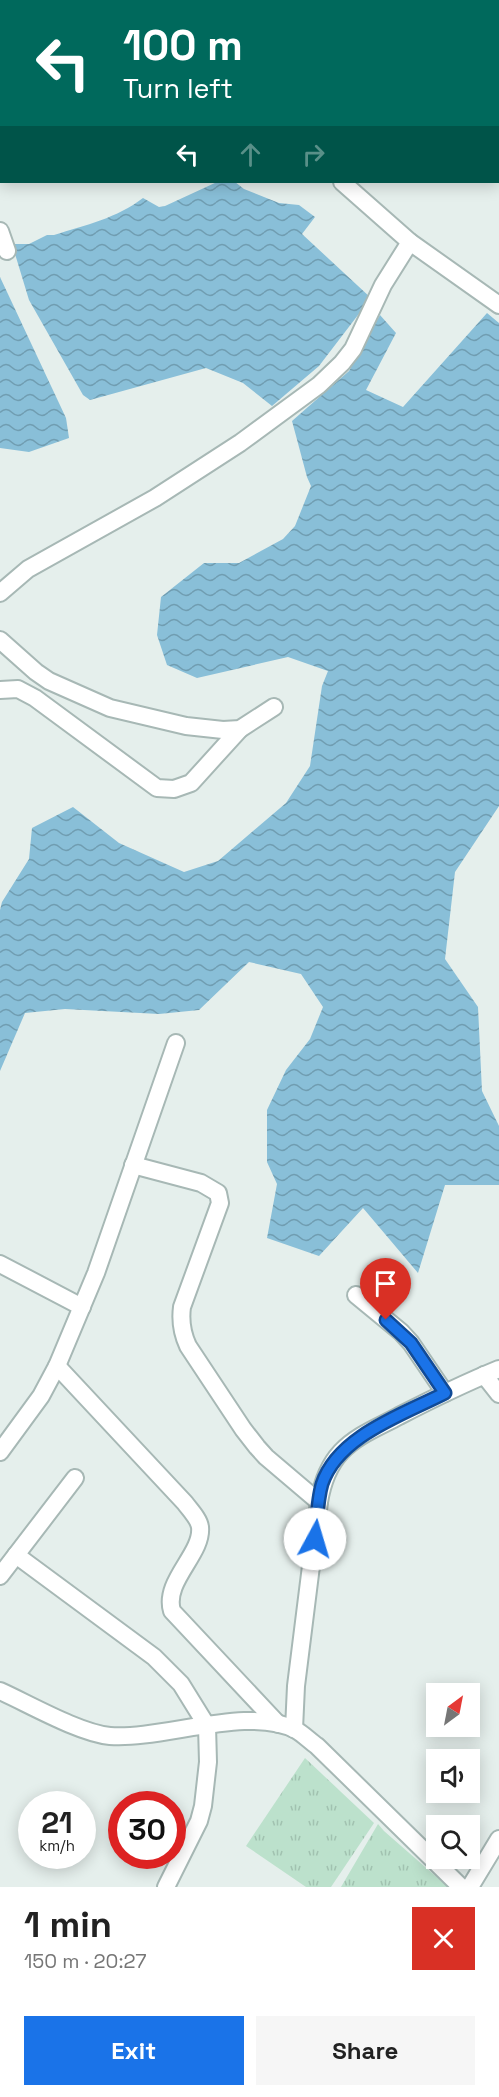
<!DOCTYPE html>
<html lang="en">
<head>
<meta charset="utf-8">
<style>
	body { margin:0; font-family:"Space Grotesk",sans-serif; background:#f6f6f6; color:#222; height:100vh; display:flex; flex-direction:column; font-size:22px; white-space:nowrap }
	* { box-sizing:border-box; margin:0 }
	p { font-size:20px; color:#767676 }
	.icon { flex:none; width:33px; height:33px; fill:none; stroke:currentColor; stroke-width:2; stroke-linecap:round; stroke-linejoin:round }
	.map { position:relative; height:1887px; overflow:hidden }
	.sheet { display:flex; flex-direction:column; background:#fff; flex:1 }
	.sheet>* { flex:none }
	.top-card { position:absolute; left:0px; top:0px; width:500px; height:183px; box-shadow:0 3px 15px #0003; background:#00695c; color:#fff; overflow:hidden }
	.needle { width:39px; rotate:32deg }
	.controls { position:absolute; left:426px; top:1683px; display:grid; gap:12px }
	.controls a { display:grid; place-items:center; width:54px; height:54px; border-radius:0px; background:#fff; box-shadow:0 3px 15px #0003; font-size:30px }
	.speed { position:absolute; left:18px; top:1791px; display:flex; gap:12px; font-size:30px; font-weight:700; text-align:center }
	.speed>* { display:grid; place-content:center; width:78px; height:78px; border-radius:50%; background:#fff; box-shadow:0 3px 15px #0003; line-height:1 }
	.speed small { font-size:15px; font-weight:400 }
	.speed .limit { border:9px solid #d22; background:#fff; color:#111 }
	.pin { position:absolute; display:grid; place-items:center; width:51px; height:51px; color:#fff; margin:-62px -26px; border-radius:50% 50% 50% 0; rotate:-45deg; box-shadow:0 0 6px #0007 }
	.pin .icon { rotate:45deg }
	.me { position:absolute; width:66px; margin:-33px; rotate:6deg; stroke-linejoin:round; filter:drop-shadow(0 0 4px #0008) }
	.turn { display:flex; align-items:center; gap:21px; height:126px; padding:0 24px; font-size:27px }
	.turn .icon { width:78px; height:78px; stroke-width:2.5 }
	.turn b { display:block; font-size:42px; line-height:51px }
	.lanes { display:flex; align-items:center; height:57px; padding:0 24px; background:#0003; justify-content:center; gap:30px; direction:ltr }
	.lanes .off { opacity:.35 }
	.round { display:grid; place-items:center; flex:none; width:63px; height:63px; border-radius:0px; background:#f6f6f6 }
	.head { display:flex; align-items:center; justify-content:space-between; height:102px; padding:0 24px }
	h1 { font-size:36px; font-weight:600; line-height:45px }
	.primary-button { display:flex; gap:12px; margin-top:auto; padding:12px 24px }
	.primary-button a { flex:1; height:69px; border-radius:0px; background:#1a73e8; color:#fff; font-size:24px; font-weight:600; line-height:69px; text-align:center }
	.primary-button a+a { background:#f6f6f6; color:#222 }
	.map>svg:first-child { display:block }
	.park { fill:url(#park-tufts) }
	.water { fill:url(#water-waves) }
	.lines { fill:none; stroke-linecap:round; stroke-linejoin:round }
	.minor-casing { stroke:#a7b8b5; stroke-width:20 }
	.minor { stroke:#fff; stroke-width:16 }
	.route-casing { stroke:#114b97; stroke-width:15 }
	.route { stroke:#1a73e8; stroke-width:10 }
</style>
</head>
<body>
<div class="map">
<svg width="499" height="1887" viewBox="0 0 499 1887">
	<defs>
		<pattern id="park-tufts" width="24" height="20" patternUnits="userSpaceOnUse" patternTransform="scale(1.5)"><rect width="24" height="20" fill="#bce1cc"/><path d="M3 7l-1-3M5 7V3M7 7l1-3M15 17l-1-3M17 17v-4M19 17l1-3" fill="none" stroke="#a1c2b0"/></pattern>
		<pattern id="water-waves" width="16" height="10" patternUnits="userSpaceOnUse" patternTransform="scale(1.5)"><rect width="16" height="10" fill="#89bfd8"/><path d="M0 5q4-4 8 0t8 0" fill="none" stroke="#709db1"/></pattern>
	</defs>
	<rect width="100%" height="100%" fill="#e5efec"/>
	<g class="park">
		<polygon points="305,1758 374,1823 331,1887 306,1887 246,1846"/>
		<polygon points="378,1824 384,1831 448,1887 341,1887"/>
	</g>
	<g class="water">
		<path d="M 217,182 L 235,182 L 244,189 L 279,203 L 299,205 L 315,217 L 302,234 L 371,298 L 319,366 L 272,406 L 243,383 L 206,368 L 90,400 L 83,395 L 29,300 L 12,244 L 29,244 L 47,235 L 54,235 C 86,225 117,218 143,198 L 159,207 L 165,206 Z"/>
		<polygon points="0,277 66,418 69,438 29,452 0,448"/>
		<polygon points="487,313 499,323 499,806 455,872 445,959 478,1007 482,1091 499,1126 499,1185 445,1185 418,1273 363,1208 319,1256 267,1238 277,1184 267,1162 267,1110 286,1070 310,1039 323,1007 301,974 249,962 199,1010 159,1014 65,1009 25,1013 0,1071 0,910 2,902 29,859 32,828 73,807 119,843 184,872 218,861 286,803 310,766 322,686 328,671 288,657 197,678 167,665 157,635 161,597 204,563 239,563 283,539 295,526 311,486 307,477 292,421 349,371 380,315 396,333 366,390 403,407"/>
	</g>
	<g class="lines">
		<defs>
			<g id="minor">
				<polyline points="136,2 138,0"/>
				<polyline points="396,2 397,0"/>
				<polyline points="0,20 2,22"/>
				<polyline points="0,49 2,49"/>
				<polyline points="342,182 410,242 499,305"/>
				<polyline points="0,231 7,251"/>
				<polyline points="0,593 28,569 155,498 240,443 319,385 342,363 353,349 383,285 410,242"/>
				<polyline points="0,640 36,672 49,681 110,708 186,726 223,730 240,729 274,707"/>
				<polyline points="0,690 18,689 35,698 157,788 174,789 191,783 240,729"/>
				<path d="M 133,1165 L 201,1183 L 218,1193 L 220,1203 L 182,1307 C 180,1322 182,1333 188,1346 L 243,1429 L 257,1447 L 266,1457 L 319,1502"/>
				<polyline points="0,1264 82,1307"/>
				<polyline points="356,1295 401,1332 411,1343 445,1393"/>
				<path d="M 57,1366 L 185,1503 C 190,1510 199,1519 200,1527 C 203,1554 163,1581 172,1611 L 278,1724"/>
				<polyline points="484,1375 499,1394"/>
				<polyline points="0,1452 41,1396 57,1366 96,1273 176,1043"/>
				<polyline points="16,1555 154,1657 181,1684 207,1726 208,1762 203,1806 199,1821 166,1887"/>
				<polyline points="0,1576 75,1478"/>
				<path d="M 0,1691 C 29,1704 79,1733 110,1736 C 163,1740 250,1705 296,1730 C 303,1734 310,1741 317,1746 L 461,1887"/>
				<path d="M 294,1729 L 296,1686 L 319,1502 C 322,1484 328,1466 341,1452 C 357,1435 379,1427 399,1416 C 432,1399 465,1383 499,1369"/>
				<polyline points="470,1887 499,1839"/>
			</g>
		</defs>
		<use href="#minor" class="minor-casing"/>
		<use href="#minor" class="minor"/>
	</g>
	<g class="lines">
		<defs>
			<path id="route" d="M 315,1539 C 317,1522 317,1501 322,1484 C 338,1436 402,1415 445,1393 L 411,1343 L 386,1320"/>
		</defs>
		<use href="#route" class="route-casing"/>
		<use href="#route" class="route"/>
	</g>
</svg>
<div class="controls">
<a><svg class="needle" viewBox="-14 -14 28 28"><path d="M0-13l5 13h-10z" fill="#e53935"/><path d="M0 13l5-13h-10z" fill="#767676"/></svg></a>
<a><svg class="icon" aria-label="sound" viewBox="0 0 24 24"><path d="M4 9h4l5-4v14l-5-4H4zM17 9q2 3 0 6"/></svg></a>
<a><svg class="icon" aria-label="search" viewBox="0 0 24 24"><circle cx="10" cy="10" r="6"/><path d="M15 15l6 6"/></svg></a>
</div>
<div class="speed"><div>21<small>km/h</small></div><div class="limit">30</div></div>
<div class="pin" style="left:386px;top:1320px;background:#d93025"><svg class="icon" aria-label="arrive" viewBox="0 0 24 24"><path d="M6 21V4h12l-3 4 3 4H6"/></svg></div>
<svg class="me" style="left:315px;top:1539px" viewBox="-20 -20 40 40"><circle r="19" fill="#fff"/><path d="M0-13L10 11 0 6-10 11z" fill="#1a73e8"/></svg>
<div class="top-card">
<div class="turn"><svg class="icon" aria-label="left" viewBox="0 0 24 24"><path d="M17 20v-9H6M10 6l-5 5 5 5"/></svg><div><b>100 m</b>Turn left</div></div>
<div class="lanes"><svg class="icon" aria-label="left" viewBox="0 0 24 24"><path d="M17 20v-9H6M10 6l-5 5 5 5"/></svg><svg class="icon off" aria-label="ahead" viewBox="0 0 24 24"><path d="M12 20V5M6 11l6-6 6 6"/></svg><svg class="icon off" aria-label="right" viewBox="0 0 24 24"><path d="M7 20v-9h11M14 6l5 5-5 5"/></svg></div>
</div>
</div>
<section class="sheet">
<div class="head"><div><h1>1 min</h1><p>150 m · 20:27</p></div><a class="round" style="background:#d93025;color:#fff"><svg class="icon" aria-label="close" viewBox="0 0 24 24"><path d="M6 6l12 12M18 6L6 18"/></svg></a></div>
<div class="primary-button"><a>Exit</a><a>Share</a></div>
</section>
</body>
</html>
